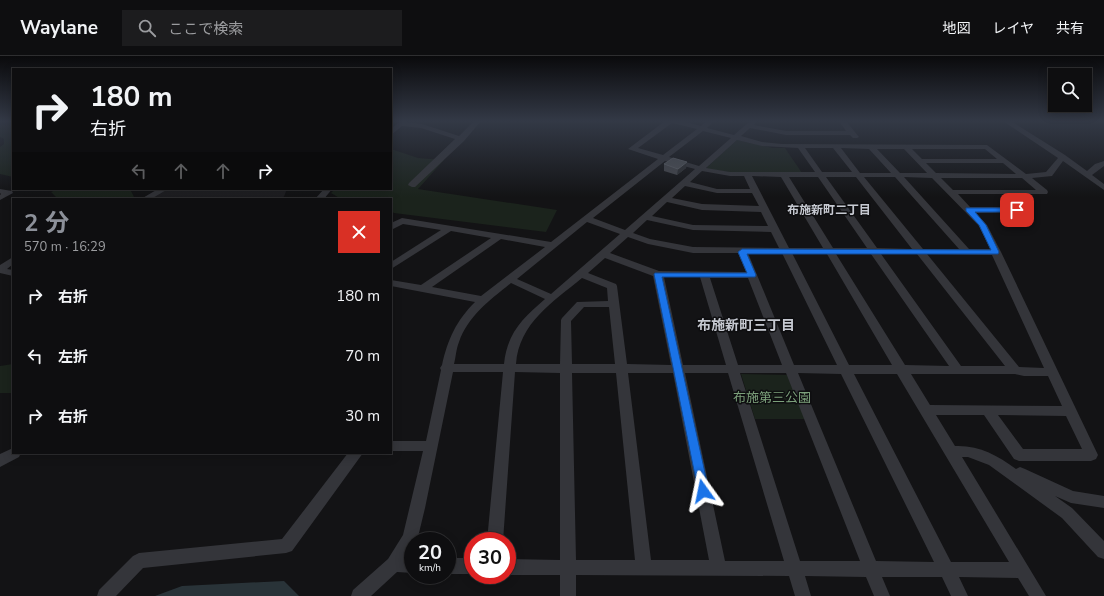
<!DOCTYPE html>
<html lang="ja">
<head>
<meta charset="utf-8">
<style>
	body { margin:0; font-family:"Nunito Sans","Noto Sans JP",sans-serif; background:#1c1c1e; color:#f1f3f6; height:100vh; display:flex; flex-direction:column; font-size:15px; white-space:nowrap }
	* { box-sizing:border-box; margin:0 }
	p { font-size:13px; color:#9b9c9f }
	.icon { flex:none; width:22px; height:22px; fill:none; stroke:currentColor; stroke-width:2; stroke-linecap:round; stroke-linejoin:round }
	.map { position:relative; flex:1; overflow:hidden }
	.side { position:absolute; left:12px; top:142px; width:380px; height:256px; display:flex; flex-direction:column; background:#0e0e10; border-radius:0px; box-shadow:0 2px 10px #0003,0 0 0 1px #2e2e30 }
	.side>* { flex:none }
	.banner { position:absolute; left:12px; top:12px; width:380px; height:122px; border-radius:0px; box-shadow:0 2px 10px #0003,0 0 0 1px #2e2e30; background:#0e0e10; color:#f1f3f6; overflow:hidden }
	.tools { position:absolute; left:1048px; top:12px; display:grid; gap:8px }
	.tools a { display:grid; place-items:center; width:44px; height:44px; border-radius:0px; background:#0e0e10; box-shadow:0 2px 10px #0003,0 0 0 1px #2e2e30; font-size:20px }
	.speed { position:absolute; left:404px; top:476px; display:flex; gap:8px; font-size:20px; font-weight:700; text-align:center }
	.speed>* { display:grid; place-content:center; width:52px; height:52px; border-radius:50%; background:#0e0e10; box-shadow:0 2px 10px #0003,0 0 0 1px #2e2e30; line-height:1 }
	.speed small { font-size:10px; font-weight:400 }
	.speed .limit { border:6px solid #d22; background:#fff; color:#111 }
	.pin { position:absolute; display:grid; place-items:center; width:34px; height:34px; color:#fff; margin:-17px; border-radius:8px; box-shadow:0 2px 6px #0006 }
	.me { position:absolute; width:44px; margin:-22px; rotate:348deg; stroke-linejoin:round; filter:drop-shadow(0 0 3px #0008) }
	.turn { display:flex; align-items:center; gap:14px; height:84px; padding:0 12px; font-size:18px }
	.turn .icon { width:52px; height:52px; stroke-width:2.5 }
	.turn b { display:block; font-size:28px; line-height:34px }
	.lanes { display:flex; align-items:center; height:38px; padding:0 12px; background:#0003; justify-content:center; gap:20px; direction:ltr }
	.lanes .off { opacity:.35 }
	.round { display:grid; place-items:center; flex:none; width:42px; height:42px; border-radius:0px; background:#1c1c1e }
	.head { display:flex; align-items:center; justify-content:space-between; height:68px; padding:0 12px }
	h1 { font-size:24px; font-weight:700; line-height:30px; color:#8c9099 }
	ul { padding:0; list-style:none }
	li { display:flex; align-items:center; gap:12px; height:60px; padding:0 12px }
	li div { flex:1 }
	li b { display:block; font-size:15px }
	li em { font-style:normal }
	header { display:flex; align-items:center; gap:24px; box-sizing:border-box; height:56px; padding:0 20px; background:#0e0e10; border-bottom:1px solid #2e2e30 }
	header strong { font-size:19px }
	nav { display:flex; gap:22px; margin-inline-start:auto; font-size:14px }
	.search { width:280px; height:36px; background:#1c1c1e; display:flex; align-items:center; gap:10px; box-sizing:border-box; padding:0 14px; border-radius:0px; color:#9b9c9f; font-size:15px }
	.map>svg:first-child { display:block }
	.built { fill:#1f1f22 }
	.green { fill:#1b231c }
	.water { fill:#293338 }
	.lines { fill:none; stroke-linecap:round; stroke-linejoin:round }
	.minor { fill:#34353a; fill-rule:evenodd }
	.wall { fill:#46484d }
	.shaded-wall { fill:#2d2f32 }
	.building { fill:#505358; stroke:#5e6167 }
	.route { fill:#1a73e8; stroke:#114b97 }
	.labels { text-anchor:middle; stroke-width:3; stroke-linejoin:round; paint-order:stroke }
	.far-neighbourhood-label { font-size:12px; font-weight:bold; fill:#c6c9d1; stroke:#0e0e10 }
	.park-label { font-size:13px; fill:#7ca07b; stroke:#0e0e10 }
	.neighbourhood-label { font-size:14px; font-weight:bold; fill:#c6c9d1; stroke:#0e0e10 }
</style>
</head>
<body>
<header>
<strong>Waylane</strong>
<div class="search"><svg class="icon" aria-label="search" viewBox="0 0 24 24"><circle cx="10" cy="10" r="6"/><path d="M15 15l6 6"/></svg>ここで検索</div>
<nav><a>地図</a><a>レイヤ</a><a>共有</a></nav>
</header>
<div class="map">
<svg width="1104" height="540" viewBox="0 0 1104 540">
	<rect width="100%" height="100%" fill="#131315"/>
	<polygon class="built" points="160,133 287,133 283,143 141,143"/>
	<g class="green">
		<polygon points="0,65 13,65 13,121 0,118 0,91 4,88 4,83 0,81"/>
		<polygon points="737,84 773,92 785,92 802,117 729,116 707,113 707,111"/>
		<polygon points="391,93 418,102 444,104 418,133 557,154 546,176 394,157 391,155 391,143 341,143 331,137 335,133 391,133"/>
		<polygon points="58,133 130,133 135,143 58,143 51,136"/>
		<polygon points="13,308 13,337 0,337 0,310"/>
		<polygon points="741,318 787,319 805,363 755,363"/>
	</g>
	<polygon class="water" points="284,525 299,540 155,540 182,530"/>
	<g class="lines">
		<g class="minor">
			<polygon points="400,65 422,68 459,80 474,65 481,65 464,85 415,131 412,131 408,129 409,127 455,83 421,72 402,70 391,79 391,73"/>
			<path d="M 665,65 L 683,65 L 701,70 L 706,65 L 714,65 L 707,72 L 734,79 L 750,65 L 757,65 L 754,69 L 786,75 L 846,75 L 839,65 L 846,65 L 859,81 L 857,82 L 853,82 L 850,79 L 786,79 L 750,72 L 741,80 L 762,86 L 782,88 L 987,89 L 1026,118 L 1046,116 L 1058,102 L 1003,65 L 1011,65 L 1065,99 L 1087,115 L 1095,108 L 1104,105 L 1104,110 L 1092,119 L 1104,128 L 1104,134 L 1063,105 L 1052,120 L 1032,122 L 1047,134 L 1048,136 L 1047,138 L 1013,138 L 1025,150 L 1020,156 L 976,157 L 987,169 L 1001,196 L 1098,399 L 1096,403 L 1091,405 L 1019,405 L 1014,403 L 984,359 L 936,359 L 955,390 C 979,389 997,399 1016,413 L 1020,411 L 1025,413 L 1073,435 L 1104,440 L 1104,452 L 1071,447 L 1055,440 L 1072,452 L 1104,485 L 1104,503 L 1098,501 L 1062,462 L 989,409 L 968,401 L 962,401 L 1046,540 L 1029,540 L 1018,522 L 959,521 L 968,540 L 951,540 L 942,521 L 882,521 L 890,540 L 874,540 L 866,521 L 805,520 L 811,540 L 795,540 L 789,520 L 576,519 L 576,540 L 560,540 L 560,519 L 507,519 L 507,503 L 560,504 L 560,317 L 515,316 L 503,485 L 487,485 L 503,316 L 453,316 L 425,452 L 418,481 L 416,485 L 413,485 L 413,490 L 407,501 L 413,501 L 413,517 L 397,516 L 371,540 L 351,540 L 353,534 L 388,503 L 403,479 L 423,395 L 391,395 L 391,385 L 426,385 L 441,314 L 440,312 L 442,309 C 448,283 456,265 475,246 L 391,230 L 391,224 L 421,229 L 491,182 L 451,175 L 391,213 L 391,206 L 441,174 L 403,168 L 391,174 L 391,167 L 402,162 L 551,186 L 658,103 L 628,93 ZM 672,67 L 697,73 L 663,99 L 638,92 ZM 703,75 L 731,82 L 699,110 L 669,101 ZM 737,84 L 762,90 L 798,92 L 815,116 L 730,116 L 706,112 ZM 805,92 L 833,92 L 852,116 L 822,116 ZM 841,92 L 869,93 L 891,117 L 860,117 ZM 877,93 L 904,93 L 927,117 L 900,117 ZM 912,93 L 985,93 L 997,103 L 922,103 ZM 665,105 L 695,113 L 625,174 L 593,162 ZM 926,107 L 1003,107 L 1016,118 L 936,117 ZM 702,115 L 730,120 L 744,120 L 750,133 L 717,133 L 690,126 ZM 752,120 L 781,121 L 823,192 L 789,192 ZM 789,121 L 818,121 L 867,192 L 833,192 ZM 826,121 L 856,121 L 912,193 L 877,192 ZM 864,121 L 895,121 L 959,193 L 923,193 ZM 904,121 L 932,122 L 979,170 L 990,193 L 969,193 ZM 941,122 L 1022,122 L 1036,134 L 953,134 ZM 685,130 L 717,137 L 752,137 L 759,150 L 702,148 L 672,142 ZM 958,138 L 1004,138 L 1016,150 L 1015,151 L 970,151 ZM 667,146 L 702,154 L 761,156 L 768,170 L 693,169 L 652,160 ZM 647,164 L 693,174 L 771,176 L 779,192 L 693,191 L 650,183 L 633,177 ZM 587,166 L 620,178 L 551,238 L 517,223 ZM 628,181 L 648,188 L 693,197 L 738,197 L 746,216 L 659,215 L 610,197 ZM 501,183 L 545,191 L 481,240 L 432,231 ZM 748,197 L 782,197 L 837,309 L 794,309 ZM 792,197 L 827,198 L 892,309 L 849,309 ZM 836,198 L 871,198 L 949,310 L 905,309 ZM 881,198 L 917,198 L 1005,310 L 961,310 ZM 927,198 L 992,199 L 1044,312 L 1019,311 ZM 605,202 L 653,220 L 671,309 L 627,308 L 617,230 L 616,228 L 588,217 ZM 664,221 L 700,221 L 726,309 L 683,309 ZM 582,222 L 607,232 L 608,245 L 577,246 L 562,262 L 561,264 L 560,308 L 516,308 C 519,267 553,246 582,222 ZM 710,222 L 748,222 L 782,309 L 738,309 ZM 511,227 L 545,243 C 523,262 507,277 504,308 L 454,308 C 456,301 456,293 459,286 C 468,260 490,244 511,227 ZM 584,251 L 609,251 L 615,308 L 572,308 L 571,265 ZM 572,317 L 616,317 L 635,504 L 576,504 ZM 628,317 L 673,317 L 709,504 L 651,504 ZM 685,317 L 728,317 L 784,505 L 725,505 ZM 740,317 L 786,317 L 860,505 L 800,505 ZM 798,317 L 841,318 L 934,506 L 876,505 ZM 854,318 L 897,318 L 1009,506 L 951,506 ZM 911,318 L 1015,318 L 1024,320 L 1048,320 L 1062,350 L 930,349 ZM 998,359 L 1066,360 L 1082,393 L 1023,393 Z"/>
			<polygon points="0,133 12,135 13,137 0,144 0,139 1,138 0,137"/>
			<polygon points="158,133 168,133 151,143 141,143"/>
			<polygon points="324,133 332,133 324,143 315,143"/>
			<polygon points="13,201 13,208 7,213 13,214 13,220 0,217 0,209"/>
			<polygon points="13,392 13,397 21,397 19,401 0,411 0,398"/>
			<polygon points="348,397 363,397 292,495 286,497 143,512 116,540 97,540 99,534 133,500 139,497 282,483"/>
			<rect x="447" y="502" width="26" height="16"/>
		</g>
	</g>
	<polygon class="wall" points="687,106 686,112 677,119 664,115 664,108"/>
	<polygon class="shaded-wall" points="687,106 686,112 677,119 678,113"/>
	<polygon class="building" points="673,102 687,106 678,113 664,108"/>
	<linearGradient id="sky" x2="0" y2="1"><stop stop-color="#0a0a0c"/><stop offset="0.46" stop-color="#333946"/><stop offset="1" stop-color="#333946" stop-opacity="0"/></linearGradient>
	<rect width="1104" height="141" fill="url(#sky)"/>
	<polygon class="route" points="966,152 1019,152 1019,156 975,156 986,169 999,196 998,198 747,198 756,219 755,221 662,221 709,435 707,439 703,440 699,439 654,218 655,217 747,217 738,196 742,193 991,194 979,169 966,155"/>
	<g class="labels">
		<g class="far-neighbourhood-label">
			<text x="829" y="158">布施新町二丁目</text>
		</g>
		<g class="park-label">
			<text x="772" y="346">布施第三公園</text>
		</g>
		<g class="neighbourhood-label">
			<text x="746" y="274">布施新町三丁目</text>
		</g>
	</g>
</svg>
<div class="tools">
<a><svg class="icon" aria-label="search" viewBox="0 0 24 24"><circle cx="10" cy="10" r="6"/><path d="M15 15l6 6"/></svg></a>
</div>
<div class="speed"><div>20<small>km/h</small></div><div class="limit">30</div></div>
<div class="pin" style="left:1017px;top:154px;background:#d93025"><svg class="icon" aria-label="arrive" viewBox="0 0 24 24"><path d="M6 21V4h12l-3 4 3 4H6"/></svg></div>
<svg class="me" style="left:703px;top:435px" viewBox="-20 -20 40 40"><path d="M0-17L14 15 0 8-14 15z" fill="#1a73e8" stroke="#fff" stroke-width="4"/></svg>
<div class="banner">
<div class="turn"><svg class="icon" aria-label="right" viewBox="0 0 24 24"><path d="M7 20v-9h11M14 6l5 5-5 5"/></svg><div><b>180 m</b>右折</div></div>
<div class="lanes"><svg class="icon off" aria-label="left" viewBox="0 0 24 24"><path d="M17 20v-9H6M10 6l-5 5 5 5"/></svg><svg class="icon off" aria-label="ahead" viewBox="0 0 24 24"><path d="M12 20V5M6 11l6-6 6 6"/></svg><svg class="icon off" aria-label="ahead" viewBox="0 0 24 24"><path d="M12 20V5M6 11l6-6 6 6"/></svg><svg class="icon" aria-label="right" viewBox="0 0 24 24"><path d="M7 20v-9h11M14 6l5 5-5 5"/></svg></div>
</div>
<section class="side">
<div class="head"><div><h1>2 分</h1><p>570 m · 16:29</p></div><a class="round" style="background:#d93025;color:#fff"><svg class="icon" aria-label="close" viewBox="0 0 24 24"><path d="M6 6l12 12M18 6L6 18"/></svg></a></div>
<ul>
<li><svg class="icon" aria-label="right" viewBox="0 0 24 24"><path d="M7 20v-9h11M14 6l5 5-5 5"/></svg><div><b>右折</b></div><em>180 m</em></li>
<li><svg class="icon" aria-label="left" viewBox="0 0 24 24"><path d="M17 20v-9H6M10 6l-5 5 5 5"/></svg><div><b>左折</b></div><em>70 m</em></li>
<li><svg class="icon" aria-label="right" viewBox="0 0 24 24"><path d="M7 20v-9h11M14 6l5 5-5 5"/></svg><div><b>右折</b></div><em>30 m</em></li>
</ul>
</section>
</div>
</body>
</html>
